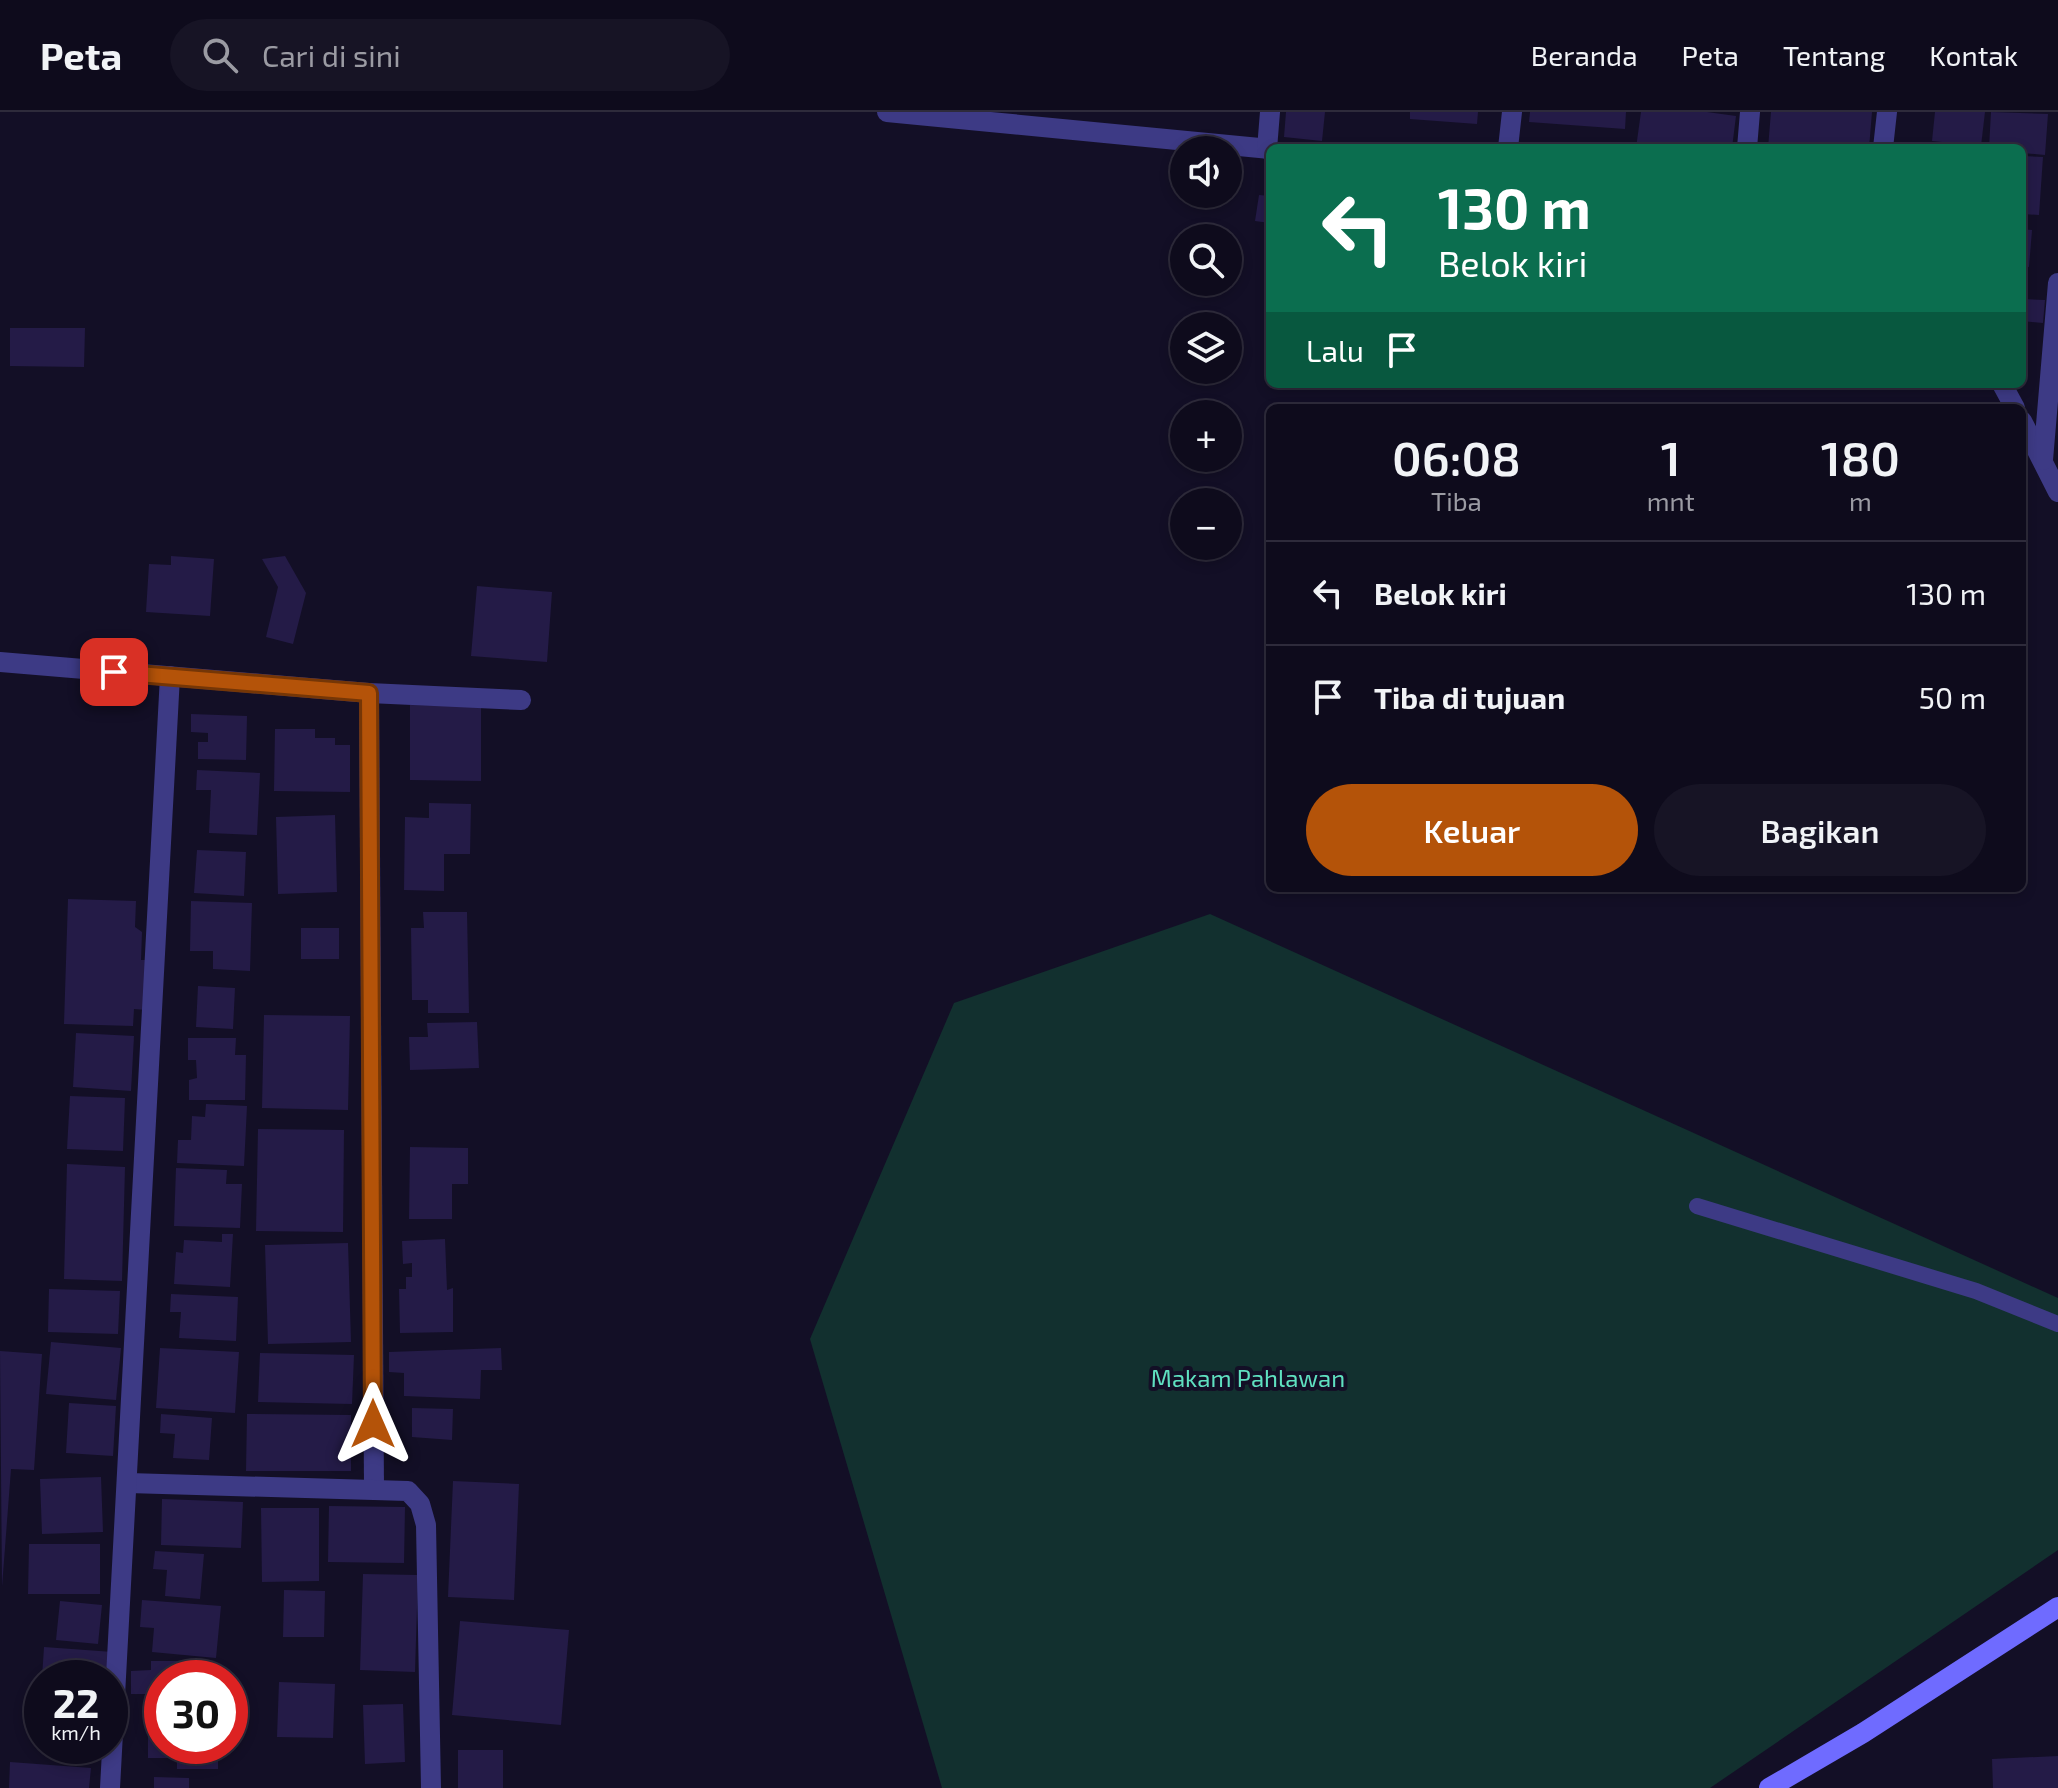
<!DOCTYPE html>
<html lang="id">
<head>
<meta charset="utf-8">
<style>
	body { margin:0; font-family:"Exo 2",sans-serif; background:#171425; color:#f1f3f6; height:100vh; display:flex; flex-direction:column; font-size:30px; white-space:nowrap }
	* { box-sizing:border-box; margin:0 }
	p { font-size:26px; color:#9b9ba3 }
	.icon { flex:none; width:44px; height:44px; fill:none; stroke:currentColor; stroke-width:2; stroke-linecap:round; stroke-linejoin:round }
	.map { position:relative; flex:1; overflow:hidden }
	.drawer { position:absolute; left:1266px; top:292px; width:760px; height:488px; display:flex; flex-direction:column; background:#0e0b1c; border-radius:12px; box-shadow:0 4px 12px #0003,0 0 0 2px #2e2b3b }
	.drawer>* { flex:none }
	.guide { position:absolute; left:1266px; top:32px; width:760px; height:244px; border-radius:12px; box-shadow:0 4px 12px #0003,0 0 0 2px #2e2b3b; background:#0b6e4f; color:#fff; overflow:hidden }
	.buttons { position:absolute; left:1170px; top:24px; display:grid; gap:16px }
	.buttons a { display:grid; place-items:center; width:72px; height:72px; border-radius:50%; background:#0e0b1c; box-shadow:0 4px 12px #0003,0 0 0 2px #2e2b3b; font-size:40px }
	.speed { position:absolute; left:24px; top:1548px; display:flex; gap:16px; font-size:40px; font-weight:700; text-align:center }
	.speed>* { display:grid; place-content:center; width:104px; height:104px; border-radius:50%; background:#0e0b1c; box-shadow:0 4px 12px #0003,0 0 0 2px #2e2b3b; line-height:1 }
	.speed small { font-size:20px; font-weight:400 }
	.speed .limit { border:12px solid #d22; background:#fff; color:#111 }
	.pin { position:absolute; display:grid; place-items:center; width:68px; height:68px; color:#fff; margin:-34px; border-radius:16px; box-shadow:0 4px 12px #0006 }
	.me { position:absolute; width:88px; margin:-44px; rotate:0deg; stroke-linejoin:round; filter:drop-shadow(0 0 6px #0008) }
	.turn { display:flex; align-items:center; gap:28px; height:168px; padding:0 40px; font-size:36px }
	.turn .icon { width:104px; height:104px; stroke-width:2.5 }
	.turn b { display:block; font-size:56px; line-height:68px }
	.then { display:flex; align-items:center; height:76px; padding:0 40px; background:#0003; gap:16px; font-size:30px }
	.eta { display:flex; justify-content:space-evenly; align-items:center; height:136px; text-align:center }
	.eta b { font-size:48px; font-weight:600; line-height:56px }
	.cta { display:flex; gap:16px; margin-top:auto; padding:16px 40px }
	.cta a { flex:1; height:92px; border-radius:48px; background:#b45309; color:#fff; font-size:32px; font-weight:600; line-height:92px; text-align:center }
	.cta a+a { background:#171425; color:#f1f3f6 }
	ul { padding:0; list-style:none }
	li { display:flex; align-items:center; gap:24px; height:104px; padding:0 40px; border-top:2px solid #2e2b3b }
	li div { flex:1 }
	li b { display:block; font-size:30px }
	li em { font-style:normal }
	header { display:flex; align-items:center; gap:48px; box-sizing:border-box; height:112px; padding:0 40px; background:#0e0b1c; border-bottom:2px solid #2e2b3b }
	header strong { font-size:38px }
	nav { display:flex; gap:44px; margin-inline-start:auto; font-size:28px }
	.search { width:560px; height:72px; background:#171425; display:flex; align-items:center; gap:20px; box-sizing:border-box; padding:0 28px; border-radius:44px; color:#9b9ba3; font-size:30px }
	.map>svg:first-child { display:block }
	.green { fill:#12302f }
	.building { fill:#241b47 }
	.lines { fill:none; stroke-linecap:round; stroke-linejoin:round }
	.service { stroke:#3d3a85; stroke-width:16 }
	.minor { stroke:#3d3a85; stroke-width:20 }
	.secondary { stroke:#6f6bff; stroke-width:20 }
	.route-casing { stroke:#753606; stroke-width:20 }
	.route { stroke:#b45309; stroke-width:14 }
	.labels { text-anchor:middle; stroke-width:8; stroke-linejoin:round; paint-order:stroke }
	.park-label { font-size:24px; fill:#5fe0c0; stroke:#130f26 }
</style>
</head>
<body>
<header>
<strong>Peta</strong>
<div class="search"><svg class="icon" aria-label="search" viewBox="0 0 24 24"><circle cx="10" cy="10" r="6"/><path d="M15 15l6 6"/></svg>Cari di sini</div>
<nav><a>Beranda</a><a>Peta</a><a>Tentang</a><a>Kontak</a></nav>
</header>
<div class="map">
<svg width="2058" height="1676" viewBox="0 0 2058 1676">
	<rect width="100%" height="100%" fill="#130f26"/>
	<polygon class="green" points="1210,802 2058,1186 2058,1438 1710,1676 942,1676 810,1227 954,891"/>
	<g class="building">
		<polygon points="1286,0 1325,0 1322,29 1284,25"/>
		<polygon points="1410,0 1478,0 1477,12 1410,7"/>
		<polygon points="1530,0 1626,0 1625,17 1529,10"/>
		<polygon points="1641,0 1707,0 1736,4 1732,36 1636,36"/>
		<polygon points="1771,0 1872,0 1869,36 1768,36"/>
		<polygon points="1935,0 1985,0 1981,34 1932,29"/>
		<polygon points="1991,0 2048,2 2045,43 2022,41 2022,36 1989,36"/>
		<polygon points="2022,44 2043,45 2039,103 2022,102"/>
		<polygon points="1259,83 1270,84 1270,111 1255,109"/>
		<polygon points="2022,117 2032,118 2029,155 2022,154"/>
		<polygon points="2022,187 2045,188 2043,211 2022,209"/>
		<polygon points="10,216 85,216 84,255 10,254"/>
		<polygon points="171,444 214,447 210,504 146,500 149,452 171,453"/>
		<polygon points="285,444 306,481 293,532 266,525 278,475 262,447"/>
		<polygon points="477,474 552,480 547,550 471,544"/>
		<polygon points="410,593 481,594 481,669 410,668"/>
		<polygon points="191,602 247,604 246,648 198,647 198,630 208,630 208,621 191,620"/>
		<polygon points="275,617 315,617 315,626 335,626 335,633 350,633 350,680 274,679"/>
		<polygon points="197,658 260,661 257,723 209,721 211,678 196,678"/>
		<polygon points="429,691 471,692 470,742 444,742 444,779 404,778 405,705 429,706"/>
		<polygon points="335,703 337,780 278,782 276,705"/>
		<polygon points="197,738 246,740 244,784 194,781"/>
		<polygon points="68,787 136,789 135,815 142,820 141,848 148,848 146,898 134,897 133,914 64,912"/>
		<polygon points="191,789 252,791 250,859 213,857 213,839 190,839"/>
		<polygon points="423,800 467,800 469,901 428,901 428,888 412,888 411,816 424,816"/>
		<rect x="301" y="816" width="38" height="31"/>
		<polygon points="198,874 235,876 233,917 196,915"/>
		<polygon points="264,903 350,904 348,998 262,996"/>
		<polygon points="477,910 479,956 410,958 409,925 428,925 427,911"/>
		<polygon points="76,921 134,924 131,979 73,975"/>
		<polygon points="188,926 236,926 235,943 246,943 245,988 189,988 189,968 197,966 196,948 188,948"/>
		<polygon points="70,984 125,986 123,1039 67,1037"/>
		<polygon points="206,992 247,994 244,1054 177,1051 178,1028 191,1028 192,1004 205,1005"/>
		<polygon points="258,1017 344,1018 343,1120 256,1119"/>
		<polygon points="410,1035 468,1036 468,1072 452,1072 452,1107 409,1107"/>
		<polygon points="67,1052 125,1055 122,1169 64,1167"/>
		<polygon points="176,1056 227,1058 226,1072 242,1072 240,1116 174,1114"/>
		<polygon points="222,1122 233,1122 230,1175 174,1172 176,1140 183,1141 184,1128 222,1130"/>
		<polygon points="445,1127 447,1178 453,1176 453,1220 400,1221 399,1177 406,1177 406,1165 412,1165 412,1151 403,1152 402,1129"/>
		<polygon points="348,1131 351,1230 268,1232 265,1133"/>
		<polygon points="49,1177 120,1179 118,1222 48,1220"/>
		<polygon points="171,1182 238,1185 236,1229 179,1226 181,1200 170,1200"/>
		<polygon points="51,1230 121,1236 116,1288 46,1282"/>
		<polygon points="160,1236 239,1240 235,1301 156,1296"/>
		<polygon points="501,1236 502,1258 481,1258 480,1287 404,1284 404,1261 389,1260 389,1240"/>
		<polygon points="0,1239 42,1242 34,1358 11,1357 2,1475"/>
		<polygon points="260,1241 354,1243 352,1292 258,1290"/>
		<polygon points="69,1291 116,1294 113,1344 66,1341"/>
		<polygon points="412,1296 453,1297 452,1328 412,1325"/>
		<polygon points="161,1302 212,1306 209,1348 173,1346 175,1322 160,1321"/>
		<polygon points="247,1302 351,1303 351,1359 246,1359"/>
		<polygon points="101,1365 103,1420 42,1422 40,1367"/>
		<polygon points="453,1369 519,1372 514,1488 448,1485"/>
		<polygon points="162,1387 243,1390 241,1436 161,1433"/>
		<polygon points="329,1394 405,1395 404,1451 328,1450"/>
		<polygon points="261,1396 319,1396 319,1469 262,1470"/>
		<polygon points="29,1432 100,1432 100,1482 28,1482"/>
		<polygon points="155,1439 204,1442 200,1487 165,1484 167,1458 153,1457"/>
		<polygon points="363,1462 418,1463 415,1560 360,1558"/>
		<polygon points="284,1478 325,1479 324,1525 283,1525"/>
		<polygon points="142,1488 221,1494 216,1546 152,1540 154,1516 140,1515"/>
		<polygon points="60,1489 102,1493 98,1532 56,1528"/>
		<polygon points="460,1509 569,1518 561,1613 452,1603"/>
		<polygon points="44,1535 113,1540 112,1566 42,1566"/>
		<polygon points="151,1549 200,1549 200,1566 162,1566 162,1582 131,1582 131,1559 151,1558"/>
		<polygon points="279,1570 335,1572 333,1626 277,1625"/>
		<polygon points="403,1592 405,1650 365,1652 363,1593"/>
		<polygon points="148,1620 162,1620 162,1634 218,1634 218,1657 177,1657 177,1646 148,1646"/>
		<polygon points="44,1634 86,1634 86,1643 44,1641"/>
		<rect x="458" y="1638" width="45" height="38"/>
		<polygon points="2058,1644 2058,1676 1993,1676 1992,1647"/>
		<polygon points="10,1650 91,1656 89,1676 9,1676"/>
		<polygon points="154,1665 189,1666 189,1676 154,1676"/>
	</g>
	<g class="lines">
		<polyline class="service" points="1697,1094 1976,1179 2058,1212"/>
		<g class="minor">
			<polyline points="887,0 1270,37"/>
			<polyline points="1508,36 1512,0"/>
			<polyline points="1747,36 1750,0"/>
			<polyline points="1883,36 1887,0"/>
			<polyline points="1267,37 1270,0"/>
			<polyline points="2002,272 2015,296"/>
			<polyline points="2022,309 2058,380"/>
			<polyline points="2043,348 2058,171"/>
			<polyline points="0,550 369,581 521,588"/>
			<polyline points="369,581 374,1376"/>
			<polyline points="128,1371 408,1379 420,1392 426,1413 431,1676"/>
			<polyline points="110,1676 170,564"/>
		</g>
		<polyline class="secondary" points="1769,1676 1863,1621 2058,1495"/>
	</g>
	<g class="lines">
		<defs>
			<polyline id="route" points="114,560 369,581 373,1312"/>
		</defs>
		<use href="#route" class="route-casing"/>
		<use href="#route" class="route"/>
	</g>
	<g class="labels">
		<g class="park-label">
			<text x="1248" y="1275">Makam Pahlawan</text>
		</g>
	</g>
</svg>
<div class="buttons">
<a><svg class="icon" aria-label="sound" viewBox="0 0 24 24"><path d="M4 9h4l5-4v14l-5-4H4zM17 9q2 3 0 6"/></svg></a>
<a><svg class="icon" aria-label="search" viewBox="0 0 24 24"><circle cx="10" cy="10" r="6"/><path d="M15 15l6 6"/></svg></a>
<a><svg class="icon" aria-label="layers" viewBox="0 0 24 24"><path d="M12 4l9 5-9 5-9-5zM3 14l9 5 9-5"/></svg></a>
<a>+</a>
<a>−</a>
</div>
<div class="speed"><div>22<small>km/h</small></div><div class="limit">30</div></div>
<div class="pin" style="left:114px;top:560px;background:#d93025"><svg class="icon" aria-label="arrive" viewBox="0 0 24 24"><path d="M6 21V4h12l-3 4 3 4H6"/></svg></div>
<svg class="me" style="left:373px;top:1312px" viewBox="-20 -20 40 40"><path d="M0-17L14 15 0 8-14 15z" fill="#b45309" stroke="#fff" stroke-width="4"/></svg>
<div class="guide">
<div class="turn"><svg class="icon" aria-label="left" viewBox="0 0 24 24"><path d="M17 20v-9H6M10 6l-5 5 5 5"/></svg><div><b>130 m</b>Belok kiri</div></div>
<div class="then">Lalu<svg class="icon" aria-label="arrive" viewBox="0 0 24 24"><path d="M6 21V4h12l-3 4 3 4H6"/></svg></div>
</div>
<section class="drawer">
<div class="eta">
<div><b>06:08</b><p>Tiba</p></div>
<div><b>1</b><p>mnt</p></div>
<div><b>180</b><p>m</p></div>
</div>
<ul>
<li><svg class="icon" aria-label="left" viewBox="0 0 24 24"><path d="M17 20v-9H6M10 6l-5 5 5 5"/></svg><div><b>Belok kiri</b></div><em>130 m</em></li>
<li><svg class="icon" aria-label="arrive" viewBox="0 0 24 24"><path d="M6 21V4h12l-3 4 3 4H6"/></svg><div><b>Tiba di tujuan</b></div><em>50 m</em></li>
</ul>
<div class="cta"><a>Keluar</a><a>Bagikan</a></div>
</section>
</div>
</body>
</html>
